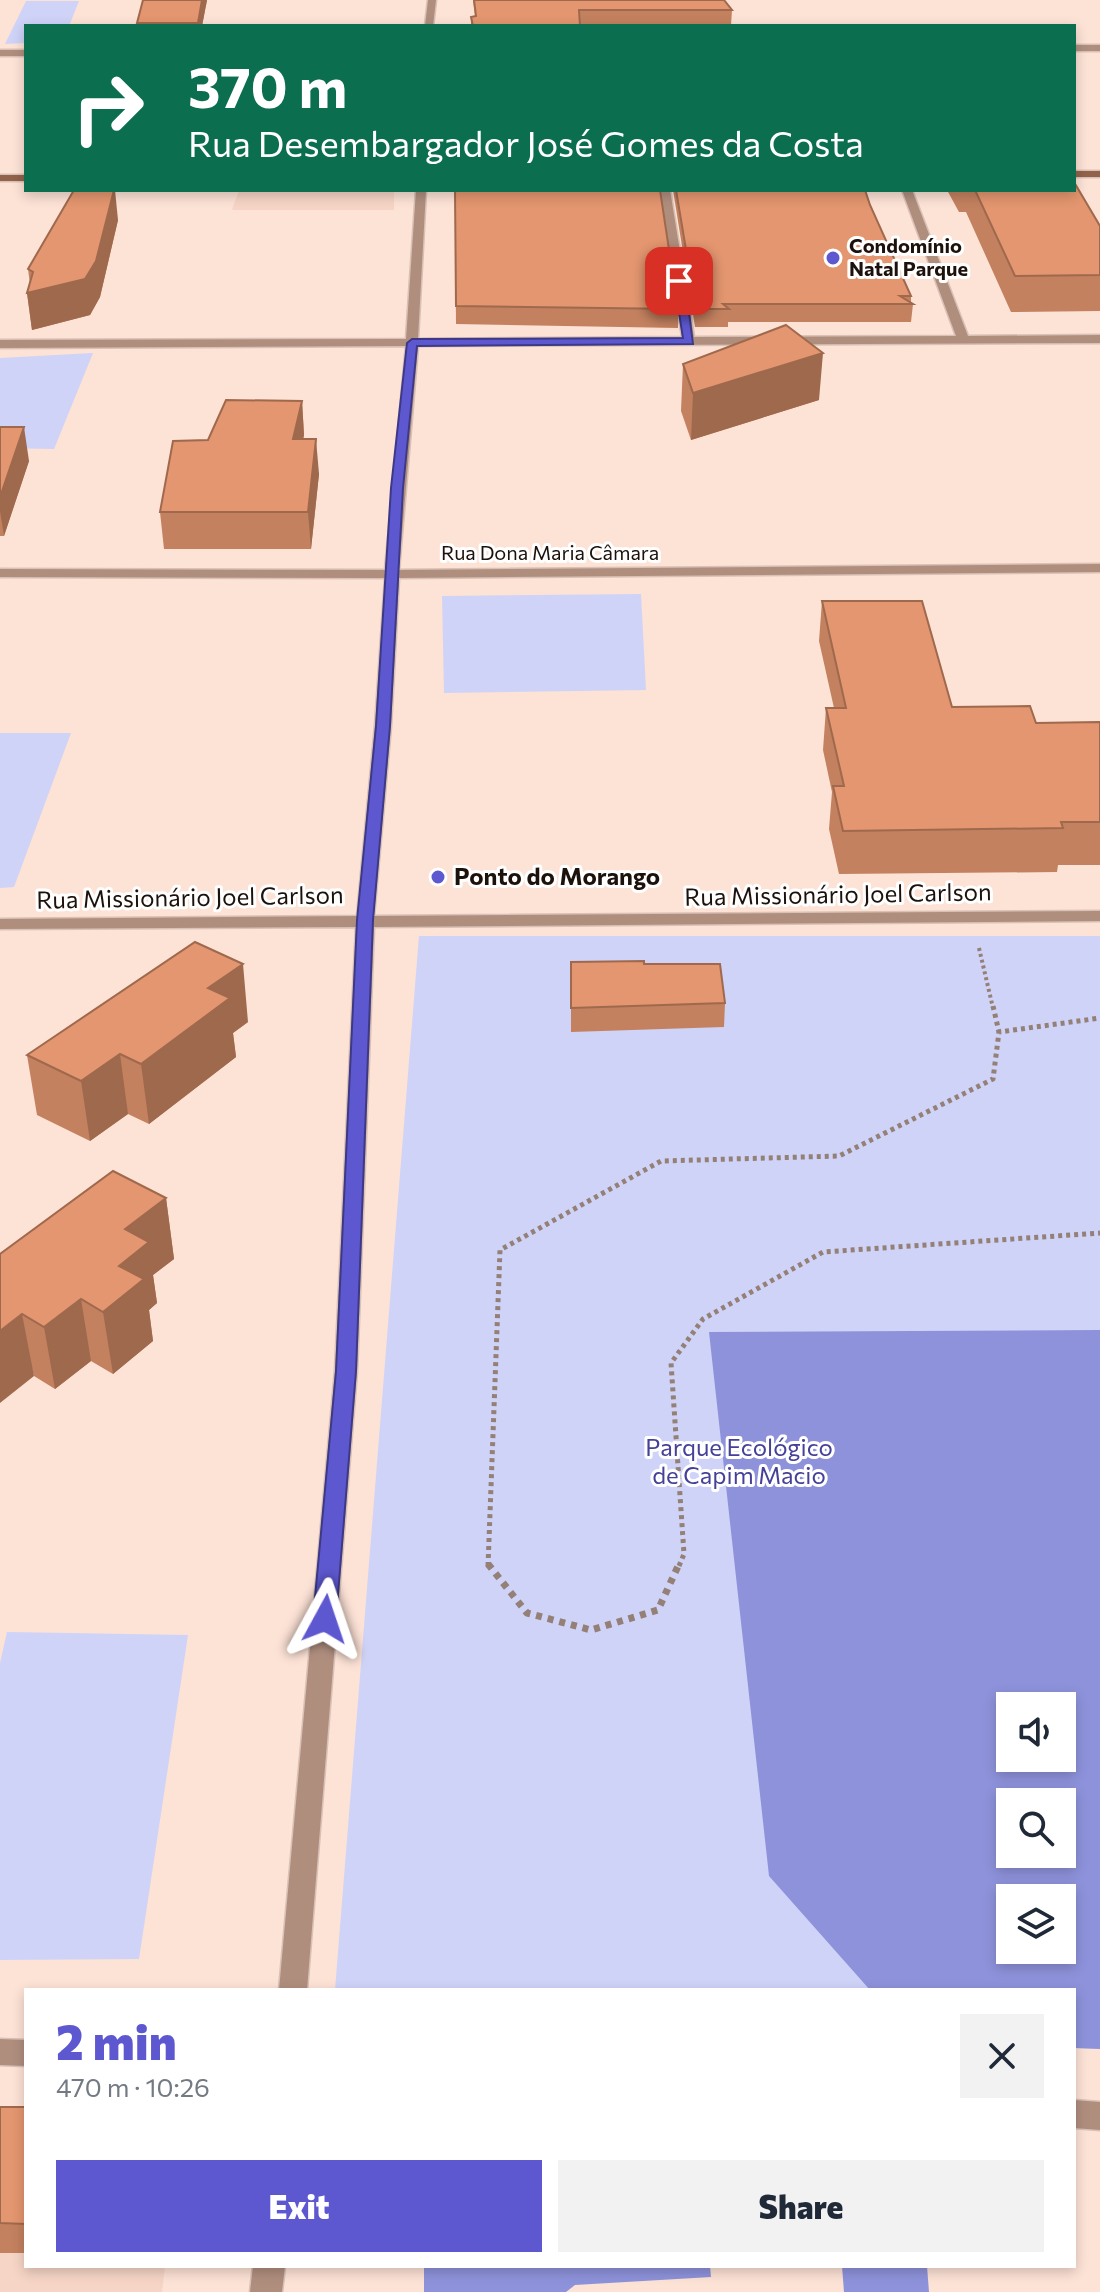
<!DOCTYPE html>
<html lang="en">
<head>
<meta charset="utf-8">
<style>
	body { margin:0; font-family:Commissioner,sans-serif; background:#f2f2f3; color:#1f2937; height:100vh; display:flex; flex-direction:column; font-size:30px; white-space:nowrap }
	* { box-sizing:border-box; margin:0 }
	p { font-size:26px; color:#747a83 }
	.icon { flex:none; width:44px; height:44px; fill:none; stroke:currentColor; stroke-width:2; stroke-linecap:round; stroke-linejoin:round }
	.map { position:relative; flex:1; overflow:hidden }
	.drawer { position:absolute; left:24px; top:1988px; width:1052px; height:280px; display:flex; flex-direction:column; background:#fff; border-radius:0px; box-shadow:0 4px 12px #0003 }
	.drawer>* { flex:none }
	.hud { position:absolute; left:24px; top:24px; width:1052px; height:168px; border-radius:0px; box-shadow:0 4px 12px #0003; background:#0b6e4f; color:#fff; overflow:hidden }
	.fabs { position:absolute; left:996px; top:1692px; display:grid; gap:16px }
	.fabs a { display:grid; place-items:center; width:80px; height:80px; border-radius:0px; background:#fff; box-shadow:0 4px 12px #0003; font-size:40px }
	.pin { position:absolute; display:grid; place-items:center; width:68px; height:68px; color:#fff; margin:-34px; border-radius:16px; box-shadow:0 4px 12px #0006 }
	.me { position:absolute; width:88px; margin:-44px; rotate:5deg; stroke-linejoin:round; filter:drop-shadow(0 0 6px #0008) }
	.turn { display:flex; align-items:center; gap:28px; height:168px; padding:0 32px; font-size:36px }
	.turn .icon { width:104px; height:104px; stroke-width:2.5 }
	.turn b { display:block; font-size:56px; line-height:68px }
	.round { display:grid; place-items:center; flex:none; width:84px; height:84px; border-radius:0px; background:#f2f2f3 }
	.head { display:flex; align-items:center; justify-content:space-between; height:136px; padding:0 32px }
	h1 { font-size:48px; font-weight:800; line-height:60px; color:#5e58d0 }
	.cta { display:flex; gap:16px; margin-top:auto; padding:16px 32px }
	.cta a { flex:1; height:92px; border-radius:0px; background:#5e58d0; color:#fff; font-size:32px; font-weight:800; line-height:92px; text-align:center }
	.cta a+a { background:#f2f2f3; color:#1f2937 }
	.map>svg:first-child { display:block }
	.built { fill:#f6d5c6 }
	.green { fill:#cfd3f8; fill-rule:evenodd }
	.water { fill:#8e92db; fill-rule:evenodd }
	.lines { fill:none; stroke-linecap:round; stroke-linejoin:round }
	.minor-casing { stroke:#d9c1b6; stroke-width:3 }
	.tertiary-casing { stroke:#d9c1b6; stroke-width:3 }
	.secondary-casing { stroke:#d9c1b6; stroke-width:3 }
	.path-far2 { stroke:#948077; stroke-width:4; stroke-dasharray:3 3; stroke-linecap:butt }
	.path-far1 { stroke:#948077; stroke-width:5; stroke-dasharray:4 4; stroke-linecap:butt }
	.path { stroke:#948077; stroke-width:7; stroke-dasharray:6 6; stroke-linecap:butt }
	.minor { fill:#b08e7e; fill-rule:evenodd }
	.tertiary { fill:#b08e7e; fill-rule:evenodd }
	.secondary { fill:#93624a; fill-rule:evenodd }
	.wall { fill:#c3815f }
	.shaded-wall { fill:#9f694e }
	.building { fill:#e3966f; stroke:#9f694e; stroke-width:2 }
	.route { fill:#5e58d0; stroke:#3d3987; stroke-width:2 }
	.poi-dot { fill:#5e58d0; stroke:#fff; stroke-width:3 }
	.labels { text-anchor:middle; stroke-width:6; stroke-linejoin:round; paint-order:stroke }
	.far-poi-label { font-size:20px; font-weight:bold; fill:#1c110b; stroke:#fff; text-anchor:start }
	.far-street-label { font-size:20px; fill:#1c110b; stroke:#fff }
	.poi-label { font-size:24px; font-weight:bold; fill:#1c110b; stroke:#fff; text-anchor:start }
	.street-label { font-size:24px; fill:#1c110b; stroke:#fff }
	.park-label { font-size:24px; fill:#454198; stroke:#fff }
</style>
</head>
<body>
<div class="map">
<svg width="1100" height="2292" viewBox="0 0 1100 2292">
	<rect width="100%" height="100%" fill="#fde2d6"/>
	<g class="built">
		<polygon points="239,190 394,190 394,210 232,210"/>
		<polygon points="0,2137 26,2138 26,2266 165,2266 162,2292 0,2292"/>
	</g>
	<g class="green">
		<polygon points="26,1 79,1 69,26 26,26 26,43 5,44"/>
		<polygon points="93,353 54,449 0,448 0,358"/>
		<polygon points="641,594 646,690 444,693 442,596"/>
		<polygon points="0,733 71,733 14,887 0,888"/>
		<path d="M 419,936 L 1100,936 L 1100,2049 L 1074,2048 L 1074,1990 L 335,1990 ZM 1010,1706 L 1062,1706 L 1062,1758 L 1010,1758 ZM 1010,1802 L 1062,1802 L 1062,1854 L 1010,1854 ZM 1010,1898 L 1062,1898 L 1062,1950 L 1010,1950 Z"/>
		<polygon points="7,1632 188,1635 139,1959 0,1960 0,1663"/>
	</g>
	<g class="water">
		<path d="M 1100,1330 L 1100,2049 L 1074,2048 L 1074,1990 L 870,1990 L 769,1876 L 709,1332 ZM 1010,1706 L 1062,1706 L 1062,1758 L 1010,1758 ZM 1062,1802 L 1062,1854 L 1010,1854 L 1010,1802 ZM 1010,1898 L 1062,1898 L 1062,1950 L 1010,1950 Z"/>
		<polygon points="424,2266 710,2266 711,2277 575,2285 566,2292 424,2292"/>
		<polygon points="842,2266 927,2266 929,2292 844,2292"/>
	</g>
	<g class="lines">
		<defs>
			<g id="minor">
				<polygon points="428,0 436,0 433,26 425,26"/>
				<polygon points="416,190 426,190 418,339 682,337 660,190 670,190 694,337 956,336 902,190 912,190 968,336 1100,335 1100,343 418,346 399,570 1100,564 1100,572 399,578 391,726 374,916 1100,911 1100,921 374,927 357,1371 307,1990 279,1990 335,1371 356,927 0,929 0,919 357,916 375,726 385,578 0,577 0,569 385,570 406,346 0,348 0,340 406,339"/>
				<polygon points="0,2039 26,2040 26,2066 0,2065"/>
				<polygon points="1074,2100 1100,2102 1100,2130 1074,2128"/>
				<polygon points="253,2266 285,2266 282,2292 250,2292"/>
			</g>
			<g id="tertiary">
				<rect x="1074" y="45" width="26" height="6"/>
				<rect x="0" y="50" width="26" height="6"/>
			</g>
			<g id="secondary">
				<rect x="1074" y="171" width="26" height="6"/>
				<rect x="0" y="175" width="26" height="6"/>
			</g>
		</defs>
		<use href="#minor" class="minor-casing"/>
		<use href="#tertiary" class="tertiary-casing"/>
		<use href="#secondary" class="secondary-casing"/>
		<polyline class="path-far2" points="979,948 993,1008"/>
		<g class="path-far1">
			<polyline points="993,1006 999,1032"/>
			<polyline points="488,1566 500,1250 661,1161 839,1156 993,1079 999,1032 1100,1018"/>
			<polyline points="679,1566 684,1554 671,1363 703,1319 823,1252 1100,1233"/>
		</g>
		<polyline class="path" points="488,1564 527,1613 591,1630 658,1610 679,1564"/>
		<use href="#minor" class="minor"/>
		<use href="#tertiary" class="tertiary"/>
		<use href="#secondary" class="secondary"/>
	</g>
	<g class="wall">
		<polygon points="143,0 207,0 202,26 137,26"/>
		<polygon points="473,0 724,0 732,10 731,25 580,24 580,26 471,26 471,17 475,16"/>
		<polygon points="455,190 678,309 678,328 456,324"/>
		<polygon points="673,190 865,190 870,205 911,296 911,302 913,304 911,322 728,322 728,327 695,327"/>
		<polygon points="947,190 1074,190 1100,226 1100,311 1011,312 966,212 959,212"/>
		<polygon points="118,220 100,297 90,315 32,330 27,293 30,284 28,269"/>
		<polygon points="683,364 819,400 691,440 681,411"/>
		<polygon points="302,401 304,435 303,439 319,474 311,549 164,549 160,512 208,440"/>
		<polygon points="0,427 29,461 4,536 0,536"/>
		<polygon points="822,601 952,707 1036,723 1100,722 1100,865 1058,865 1057,872 839,874 829,829 832,792 823,750 826,708 834,708 819,641"/>
		<polygon points="571,962 644,964 725,1003 724,1027 571,1032"/>
		<polygon points="248,1022 233,1033 236,1057 149,1124 128,1114 90,1141 37,1115 27,1055"/>
		<polygon points="166,1198 174,1259 153,1275 157,1303 149,1310 153,1341 113,1374 91,1361 55,1389 34,1376 0,1254"/>
		<rect x="0" y="2107" width="26" height="146"/>
	</g>
	<g class="shaded-wall">
		<polygon points="202,0 207,0 202,26 198,26"/>
		<polygon points="114,190 115,190 118,220 100,297 90,315 32,330 27,293"/>
		<polygon points="823,353 819,400 691,440 693,393"/>
		<polygon points="302,401 304,435 296,474 293,439"/>
		<polygon points="24,427 29,461 4,536 0,511 0,497"/>
		<polygon points="316,439 319,474 311,549 308,512"/>
		<polygon points="243,964 248,1022 233,1033 236,1057 149,1124 141,1064 208,988"/>
		<polygon points="120,1054 128,1114 90,1141 81,1081"/>
		<polygon points="166,1198 174,1259 153,1275 157,1303 149,1310 153,1341 113,1374 103,1312 119,1266 125,1229"/>
		<polygon points="81,1299 91,1361 55,1389 44,1327"/>
		<polygon points="22,1314 34,1376 0,1403 0,1331"/>
	</g>
	<g class="building">
		<polygon points="143,0 202,0 198,23 137,23"/>
		<polygon points="474,0 724,0 732,10 579,10 580,26 473,26 471,17 476,16"/>
		<polygon points="1074,182 1100,226 1100,275 1015,276 975,190 1074,190"/>
		<polygon points="74,190 114,190 96,261 85,279 27,293 33,272 28,269"/>
		<polygon points="455,190 660,190 678,309 456,306"/>
		<polygon points="676,190 865,190 870,205 911,296 900,296 913,304 723,304 729,309 696,309"/>
		<polygon points="786,325 823,353 693,393 683,364"/>
		<polygon points="226,400 302,401 293,439 316,439 308,512 160,512 173,441 208,440"/>
		<polygon points="0,427 24,427 0,497"/>
		<polygon points="822,601 922,601 952,707 1030,706 1036,723 1100,722 1100,822 1061,822 1063,828 843,831 833,786 844,786 826,708 846,708"/>
		<polygon points="195,942 243,964 208,988 230,998 141,1064 120,1054 81,1081 27,1055"/>
		<polygon points="644,961 644,964 720,964 725,1003 571,1008 571,962"/>
		<polygon points="113,1171 166,1198 125,1229 149,1242 119,1266 144,1279 103,1312 81,1299 44,1327 22,1314 0,1331 0,1254"/>
		<polygon points="0,2107 26,2107 26,2224 0,2223"/>
	</g>
	<polygon class="route" points="679,278 685,281 693,344 417,346 403,488 390,726 373,920 356,1371 336,1619 333,1625 325,1628 317,1625 313,1619 336,1371 357,920 376,726 391,488 407,343 412,339 683,338 674,281"/>
	<g class="poi-dot">
		<circle cx="833" cy="258" r="8"/>
		<circle cx="438" cy="877" r="8"/>
	</g>
	<g class="labels">
		<g class="far-poi-label">
			<text x="849" y="253">Condomínio<tspan x="849" dy="23">Natal Parque</tspan></text>
		</g>
		<g class="far-street-label">
			<text x="550" y="560">Rua Dona Maria Câmara</text>
		</g>
		<g class="poi-label">
			<text x="454" y="885">Ponto do Morango</text>
		</g>
		<g class="street-label">
			<text transform="translate(838 895) rotate(-1)" y="8">Rua Missionário Joel Carlson</text>
			<text transform="translate(190 898) rotate(-1)" y="8">Rua Missionário Joel Carlson</text>
		</g>
		<g class="park-label">
			<text x="739" y="1456">Parque Ecológico<tspan x="739" dy="28">de Capim Macio</tspan></text>
		</g>
	</g>
</svg>
<div class="fabs">
<a><svg class="icon" aria-label="sound" viewBox="0 0 24 24"><path d="M4 9h4l5-4v14l-5-4H4zM17 9q2 3 0 6"/></svg></a>
<a><svg class="icon" aria-label="search" viewBox="0 0 24 24"><circle cx="10" cy="10" r="6"/><path d="M15 15l6 6"/></svg></a>
<a><svg class="icon" aria-label="layers" viewBox="0 0 24 24"><path d="M12 4l9 5-9 5-9-5zM3 14l9 5 9-5"/></svg></a>
</div>
<div class="pin" style="left:679px;top:281px;background:#d93025"><svg class="icon" aria-label="arrive" viewBox="0 0 24 24"><path d="M6 21V4h12l-3 4 3 4H6"/></svg></div>
<svg class="me" style="left:325px;top:1619px" viewBox="-20 -20 40 40"><path d="M0-17L14 15 0 8-14 15z" fill="#5e58d0" stroke="#fff" stroke-width="4"/></svg>
<div class="hud">
<div class="turn"><svg class="icon" aria-label="right" viewBox="0 0 24 24"><path d="M7 20v-9h11M14 6l5 5-5 5"/></svg><div><b>370 m</b>Rua Desembargador José Gomes da Costa</div></div>
</div>
<section class="drawer">
<div class="head"><div><h1>2 min</h1><p>470 m · 10:26</p></div><a class="round"><svg class="icon" aria-label="close" viewBox="0 0 24 24"><path d="M6 6l12 12M18 6L6 18"/></svg></a></div>
<div class="cta"><a>Exit</a><a>Share</a></div>
</section>
</div>
</body>
</html>
